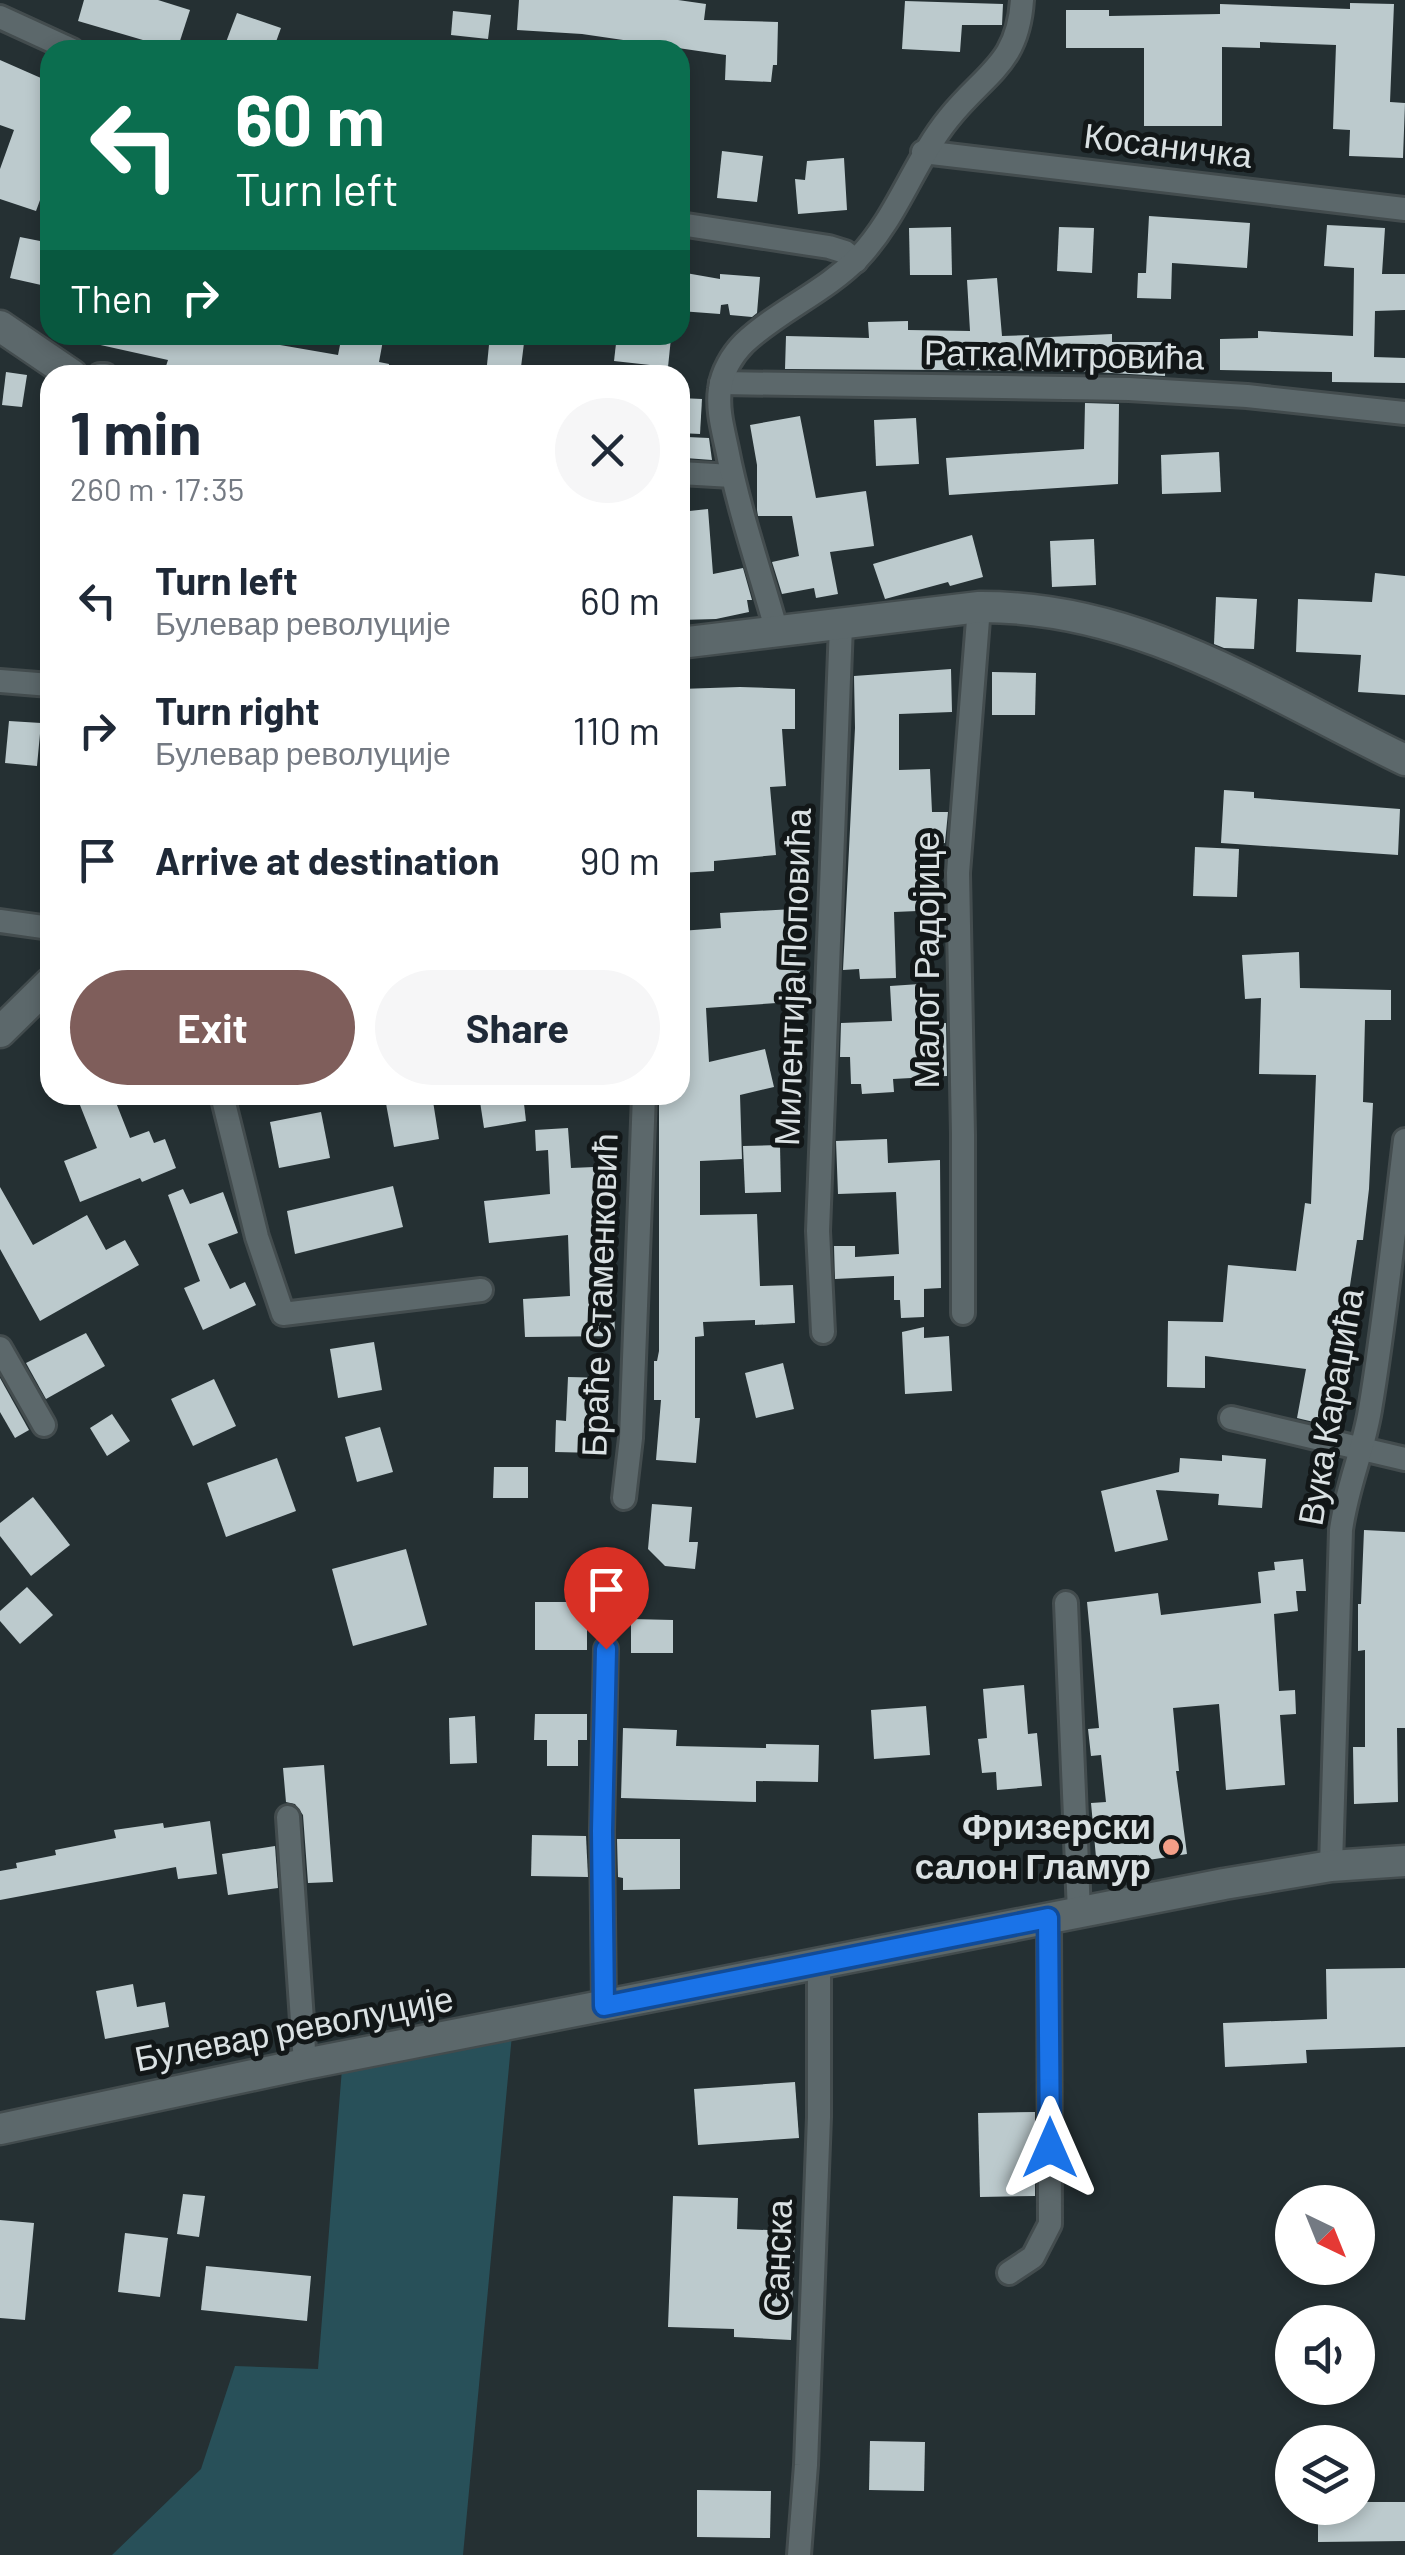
<!DOCTYPE html>
<html lang="en">
<head>
<meta charset="utf-8">
<style>
	body { margin:0; font-family:Barlow,sans-serif; background:#f6f6f7; color:#1f2937; height:100vh; display:flex; flex-direction:column; font-size:38px; white-space:nowrap }
	* { box-sizing:border-box; margin:0 }
	p { font-size:32px; color:#747a83 }
	.icon { flex:none; width:55px; height:55px; fill:none; stroke:currentColor; stroke-width:2; stroke-linecap:round; stroke-linejoin:round }
	.map { position:relative; flex:1; overflow:hidden }
	.side { position:absolute; left:40px; top:365px; width:650px; height:740px; display:flex; flex-direction:column; background:#fff; border-radius:30px; box-shadow:0 5px 15px #0003 }
	.side>* { flex:none }
	.top-card { position:absolute; left:40px; top:40px; width:650px; height:305px; border-radius:30px; box-shadow:0 5px 15px #0003; background:#0b6e4f; color:#fff; overflow:hidden }
	.needle { width:65px; rotate:137deg }
	.tools { position:absolute; left:1275px; top:2185px; display:grid; gap:20px }
	.tools a { display:grid; place-items:center; width:100px; height:100px; border-radius:50%; background:#fff; box-shadow:0 5px 15px #0003; font-size:50px }
	.pin { position:absolute; display:grid; place-items:center; width:85px; height:85px; color:#fff; margin:-102px -42px; border-radius:50% 50% 50% 0; rotate:-45deg; box-shadow:0 0 10px #0007 }
	.pin .icon { rotate:45deg }
	.me { position:absolute; width:110px; margin:-55px; rotate:0deg; stroke-linejoin:round; filter:drop-shadow(0 0 8px #0008) }
	.turn { display:flex; align-items:center; gap:35px; height:210px; padding:0 30px; font-size:45px }
	.turn .icon { width:130px; height:130px; stroke-width:2.5 }
	.turn b { display:block; font-size:70px; line-height:85px }
	.then { display:flex; align-items:center; height:95px; padding:0 30px; background:#0003; gap:20px; font-size:38px }
	.round { display:grid; place-items:center; flex:none; width:105px; height:105px; border-radius:52px; background:#f6f6f7 }
	.overview { display:flex; align-items:center; justify-content:space-between; height:170px; padding:0 30px }
	h1 { font-size:60px; font-weight:700; line-height:75px }
	.action { display:flex; gap:20px; margin-top:auto; padding:20px 30px }
	.action a { flex:1; height:115px; border-radius:60px; background:#7f5e5b; color:#fff; font-size:40px; font-weight:700; line-height:115px; text-align:center }
	.action a+a { background:#f6f6f7; color:#1f2937 }
	ul { padding:0; list-style:none }
	li { display:flex; align-items:center; gap:30px; height:130px; padding:0 30px }
	li div { flex:1 }
	li b { display:block; font-size:38px }
	li em { font-style:normal }
	.map>svg:first-child { display:block }
	.green { fill:#285059 }
	.building { fill:#bccacd }
	.lines { fill:none; stroke-linecap:round; stroke-linejoin:round }
	.street-casing { stroke:#434c4e; stroke-width:28 }
	.secondary-casing { stroke:#434c4e; stroke-width:35 }
	.street { stroke:#5c686b; stroke-width:22 }
	.secondary { stroke:#5c686b; stroke-width:30 }
	.route-casing { stroke:#114b97; stroke-width:25 }
	.route { stroke:#1a73e8; stroke-width:18 }
	.poi-dot { fill:#f49e87; stroke:#121718; stroke-width:4 }
	.labels { text-anchor:middle; stroke-width:10; stroke-linejoin:round; paint-order:stroke }
	.street-label { font-size:35px; fill:#dae1e3; stroke:#121718 }
	.poi-label { font-size:35px; font-weight:bold; fill:#dae1e3; stroke:#121718; text-anchor:end }
</style>
</head>
<body>
<div class="map">
<svg width="1405" height="2555" viewBox="0 0 1405 2555">
	<rect width="100%" height="100%" fill="#253033"/>
	<polygon class="green" points="513,2024 463,2555 112,2555 201,2469 235,2366 318,2369 343,2056"/>
	<g class="building">
		<polygon points="84,0 158,0 190,10 177,50 78,21"/>
		<polygon points="519,0 678,0 706,4 704,20 778,22 777,65 773,65 771,82 725,80 726,55 582,34 517,30"/>
		<polygon points="905,1 1003,4 1002,25 962,25 960,52 902,49"/>
		<polygon points="1350,3 1394,4 1390,102 1405,103 1403,158 1349,156 1350,130 1333,129 1336,45 1260,42 1260,48 1222,47 1222,126 1144,126 1144,48 1066,48 1066,10 1109,10 1109,16 1220,14 1220,4 1350,9"/>
		<polygon points="453,11 491,15 488,39 451,35"/>
		<polygon points="237,13 281,28 273,50 223,50"/>
		<polygon points="0,60 50,82 50,173 36,211 0,199 0,169 14,130 0,125"/>
		<polygon points="722,151 763,156 757,202 717,198"/>
		<polygon points="844,158 847,210 798,214 795,179 805,180 807,161"/>
		<polygon points="1149,216 1250,223 1247,268 1172,263 1171,299 1137,298 1138,273 1146,273"/>
		<polygon points="1327,225 1385,228 1382,274 1405,274 1405,310 1375,311 1374,357 1405,358 1405,383 1332,382 1332,372 1220,370 1220,339 1258,338 1258,331 1353,336 1354,268 1324,266"/>
		<polygon points="951,227 952,275 910,275 909,228"/>
		<polygon points="1059,227 1094,228 1092,273 1057,271"/>
		<polygon points="20,237 50,243 50,287 10,278"/>
		<polygon points="680,272 720,279 720,274 760,277 757,313 752,317 730,315 728,304 721,305 720,314 680,311"/>
		<polygon points="997,278 1002,336 1029,335 1029,338 1112,334 1112,342 1166,342 1165,376 1076,371 785,369 786,336 869,338 868,322 908,321 908,330 970,331 967,280"/>
		<polygon points="97,335 222,335 338,355 342,335 384,335 379,362 389,364 388,375 211,375 166,366 168,360 96,344"/>
		<polygon points="490,335 525,335 520,375 486,375"/>
		<polygon points="617,335 671,338 668,367 614,361"/>
		<polygon points="6,372 27,375 22,407 2,405"/>
		<polygon points="680,398 702,399 700,434 680,433"/>
		<polygon points="1085,403 1119,404 1118,484 949,495 946,458 1084,449"/>
		<polygon points="800,416 816,498 866,491 874,546 830,552 838,594 816,598 814,588 782,594 772,562 799,556 792,516 758,516 757,510 757,465 750,425"/>
		<polygon points="916,418 919,464 876,466 874,420"/>
		<polygon points="687,437 709,438 712,460 685,458"/>
		<polygon points="1219,452 1221,492 1162,494 1161,455"/>
		<polygon points="708,509 713,574 743,568 752,600 747,600 749,612 716,619 680,620 680,512"/>
		<polygon points="972,535 983,577 950,586 948,582 885,599 873,564"/>
		<polygon points="1094,539 1096,585 1052,587 1050,541"/>
		<polygon points="1375,573 1405,576 1405,695 1358,692 1361,655 1296,652 1298,599 1372,602"/>
		<polygon points="1216,597 1257,599 1254,649 1224,648 1214,644"/>
		<polygon points="951,669 952,712 899,714 899,770 930,769 932,812 948,812 945,843 937,844 941,910 894,912 896,978 860,979 859,969 843,970 855,728 854,676"/>
		<polygon points="992,672 1036,673 1035,715 992,715"/>
		<polygon points="740,687 795,689 795,729 782,729 786,786 770,787 776,855 714,861 714,871 680,873 680,689"/>
		<polygon points="9,721 41,723 37,766 5,763"/>
		<polygon points="1224,790 1254,792 1254,798 1400,809 1398,855 1221,843"/>
		<polygon points="1195,847 1239,849 1237,897 1193,896"/>
		<polygon points="794,909 797,971 804,970 806,1001 706,1008 709,1062 765,1049 774,1087 740,1095 742,1159 700,1161 700,1215 757,1214 760,1286 793,1285 795,1323 755,1325 755,1320 703,1322 704,1336 695,1337 695,1418 700,1418 696,1463 656,1460 661,1400 654,1400 654,1361 657,1361 659,1351 659,1095 680,1095 680,931 721,928 720,913"/>
		<polygon points="1299,952 1300,988 1391,990 1391,1020 1365,1020 1363,1102 1373,1103 1369,1189 1363,1240 1357,1240 1343,1331 1349,1332 1337,1407 1343,1408 1339,1428 1297,1418 1306,1369 1205,1356 1205,1388 1167,1387 1168,1321 1223,1322 1228,1265 1296,1271 1305,1203 1311,1204 1316,1075 1259,1074 1261,998 1245,999 1242,955"/>
		<polygon points="920,984 923,1025 946,1023 947,1076 893,1079 894,1092 862,1094 861,1084 851,1084 850,1057 840,1057 841,1023 892,1021 890,986"/>
		<polygon points="76,1095 113,1095 130,1138 149,1131 154,1143 165,1139 176,1168 142,1182 140,1178 80,1202 64,1161 97,1148"/>
		<polygon points="401,1095 432,1095 439,1139 394,1147 385,1098"/>
		<polygon points="479,1095 523,1095 526,1121 484,1128"/>
		<polygon points="321,1112 330,1158 279,1168 270,1122"/>
		<polygon points="568,1128 571,1168 617,1166 619,1201 608,1201 610,1248 593,1248 595,1303 614,1303 615,1336 525,1337 523,1299 570,1296 568,1235 489,1243 484,1201 550,1194 548,1150 536,1151 535,1130"/>
		<polygon points="887,1139 888,1163 940,1160 941,1288 924,1289 924,1317 901,1318 900,1300 894,1300 894,1276 835,1279 834,1246 855,1246 855,1257 899,1254 896,1192 838,1194 836,1141"/>
		<polygon points="780,1145 781,1192 745,1193 743,1146"/>
		<polygon points="393,1186 403,1227 295,1254 287,1211"/>
		<polygon points="0,1187 33,1245 87,1215 106,1250 125,1240 139,1265 40,1321 0,1249"/>
		<polygon points="183,1189 190,1204 223,1192 238,1233 208,1244 230,1289 245,1282 256,1305 203,1330 184,1288 200,1281 168,1195"/>
		<polygon points="924,1327 924,1338 949,1336 952,1391 905,1394 902,1332"/>
		<polygon points="86,1333 105,1366 46,1399 26,1363"/>
		<polygon points="374,1342 382,1390 338,1398 330,1349"/>
		<polygon points="783,1363 794,1409 756,1418 745,1373"/>
		<polygon points="568,1377 611,1378 610,1407 600,1407 599,1453 555,1452 556,1420 566,1421"/>
		<polygon points="0,1378 29,1430 15,1438 0,1412"/>
		<polygon points="214,1379 236,1426 193,1446 171,1399"/>
		<polygon points="112,1414 130,1441 107,1456 90,1428"/>
		<polygon points="380,1427 393,1472 357,1482 345,1437"/>
		<polygon points="1222,1455 1266,1459 1262,1508 1218,1505 1219,1494 1156,1490 1168,1540 1115,1552 1101,1491 1179,1472 1180,1458 1222,1461"/>
		<polygon points="277,1458 296,1511 226,1537 207,1483"/>
		<polygon points="494,1467 528,1467 528,1498 493,1498"/>
		<polygon points="33,1497 70,1545 31,1576 0,1536 0,1523"/>
		<polygon points="652,1504 692,1507 689,1542 698,1542 695,1569 665,1566 648,1549"/>
		<polygon points="1364,1530 1405,1532 1405,1728 1397,1728 1398,1802 1354,1804 1353,1747 1365,1747 1365,1650 1358,1651 1358,1604 1361,1604"/>
		<polygon points="406,1549 427,1625 353,1646 332,1569"/>
		<polygon points="1303,1559 1306,1591 1296,1591 1298,1611 1274,1614 1279,1691 1295,1690 1296,1714 1280,1715 1285,1785 1226,1790 1219,1704 1173,1708 1179,1771 1176,1771 1187,1854 1097,1868 1091,1803 1106,1802 1101,1755 1091,1756 1088,1729 1099,1728 1087,1602 1158,1593 1161,1615 1261,1603 1258,1572 1275,1570 1274,1562"/>
		<polygon points="27,1587 53,1615 20,1644 0,1621 0,1611"/>
		<rect x="535" y="1602" width="52" height="48"/>
		<polygon points="631,1619 673,1620 673,1653 631,1653"/>
		<polygon points="1024,1685 1028,1734 1037,1733 1042,1786 997,1790 996,1772 982,1773 978,1739 987,1738 983,1689"/>
		<polygon points="926,1706 930,1755 874,1759 871,1710"/>
		<polygon points="535,1714 587,1714 587,1740 578,1740 578,1766 547,1766 547,1740 534,1740"/>
		<polygon points="475,1716 477,1763 450,1764 449,1718"/>
		<polygon points="623,1728 677,1730 676,1746 766,1748 766,1744 819,1745 818,1782 756,1781 756,1802 621,1798"/>
		<polygon points="324,1765 333,1882 308,1883 303,1815 295,1804 286,1802 283,1768"/>
		<polygon points="210,1821 217,1874 178,1879 176,1867 0,1900 0,1871 17,1868 16,1863 56,1855 55,1850 116,1838 114,1830 163,1823 164,1828"/>
		<polygon points="532,1835 586,1836 588,1877 531,1876"/>
		<polygon points="617,1839 680,1839 680,1889 623,1890 623,1878 618,1877"/>
		<polygon points="275,1846 278,1888 228,1895 222,1854"/>
		<polygon points="1405,1968 1405,2047 1306,2050 1307,2063 1225,2067 1223,2023 1327,2019 1326,1969"/>
		<polygon points="133,1984 137,2007 165,2002 169,2027 105,2039 96,1991"/>
		<polygon points="795,2082 799,2138 698,2145 694,2089"/>
		<polygon points="1035,2112 1035,2196 980,2197 978,2113"/>
		<polygon points="183,2194 205,2196 199,2237 177,2234"/>
		<polygon points="673,2196 738,2198 737,2229 795,2231 791,2340 734,2337 734,2329 668,2327"/>
		<polygon points="0,2220 34,2223 25,2320 0,2318"/>
		<polygon points="125,2233 168,2238 160,2297 118,2292"/>
		<polygon points="206,2266 311,2276 307,2321 201,2310"/>
		<polygon points="870,2441 925,2442 924,2491 869,2490"/>
		<polygon points="697,2490 771,2491 770,2538 697,2537"/>
		<polygon points="1358,2502 1405,2502 1405,2541 1318,2542 1318,2508 1358,2508"/>
	</g>
	<g class="lines">
		<defs>
			<g id="street">
				<polyline points="0,17 72,50"/>
				<polyline points="923,152 1405,209"/>
				<polyline points="680,224 829,247 845,252 856,261"/>
				<polyline points="100,375 105,375"/>
				<polyline points="721,383 1129,389 1247,396 1405,413"/>
				<polyline points="680,473 732,476"/>
				<path d="M 777,632 C 760,571 739,511 727,449 C 723,430 717,409 720,389 C 722,372 732,355 744,343 C 779,310 825,292 859,257 C 898,216 914,161 949,118 C 985,73 1018,64 1022,0"/>
				<polyline points="0,681 50,685"/>
				<polyline points="0,921 50,928"/>
				<polyline points="222,1095 257,1237 283,1314 481,1290"/>
				<polyline points="963,1313 963,1134 958,873 979,607"/>
				<polyline points="823,1332 818,1231 841,625"/>
				<polyline points="0,1348 44,1425"/>
				<polyline points="1231,1418 1405,1459"/>
				<polyline points="624,1498 631,1438 644,1095"/>
				<polyline points="1066,1603 1079,1912"/>
				<polyline points="288,1817 305,2064"/>
				<path d="M 1331,1866 L 1341,1530 C 1347,1486 1363,1452 1370,1410 C 1385,1320 1394,1230 1405,1140"/>
				<polyline points="604,2006 602,1831 606,1649"/>
				<polyline points="1009,2273 1033,2257 1050,2224 1049,1918"/>
				<polyline points="799,2555 806,2465 819,2117 819,1963"/>
			</g>
			<g id="secondary">
				<polyline points="0,326 72,375"/>
				<path d="M 680,643 L 979,607 C 1140,606 1266,693 1405,760"/>
				<polyline points="0,1032 50,983"/>
				<polyline points="0,2129 305,2064 1224,1884 1331,1866 1405,1861"/>
			</g>
		</defs>
		<use href="#street" class="street-casing"/>
		<use href="#secondary" class="secondary-casing"/>
		<use href="#street" class="street"/>
		<use href="#secondary" class="secondary"/>
	</g>
	<g class="lines">
		<defs>
			<polyline id="route" points="606,1649 602,1831 604,2006 1048,1918 1050,2148"/>
		</defs>
		<use href="#route" class="route-casing"/>
		<use href="#route" class="route"/>
	</g>
	<circle class="poi-dot" cx="1171" cy="1847" r="10"/>
	<g class="labels">
		<g class="street-label">
			<text transform="translate(1168 146) rotate(7)" y="12">Косаничка</text>
			<text transform="translate(1064 355) rotate(1)" y="12">Ратка Митровића</text>
			<text transform="translate(927 960) rotate(-90)" y="12">Малог Радојице</text>
			<text transform="translate(793 977) rotate(-88)" y="12">Милентија Поповића</text>
			<text transform="translate(600 1295) rotate(-88)" y="12">Браће Стаменковић</text>
			<text transform="translate(1331 1407) rotate(-80)" y="12">Вука Караџића</text>
			<text transform="translate(294 2029) rotate(-11)" y="12">Булевар револуције</text>
			<text transform="translate(778 2258) rotate(-88)" y="12">Санска</text>
		</g>
		<g class="poi-label">
			<text x="1151" y="1839">Фризерски<tspan x="1151" dy="40">салон Гламур</tspan></text>
		</g>
	</g>
</svg>
<div class="tools">
<a><svg class="needle" viewBox="-14 -14 28 28"><path d="M0-13l5 13h-10z" fill="#e53935"/><path d="M0 13l5-13h-10z" fill="#747a83"/></svg></a>
<a><svg class="icon" aria-label="sound" viewBox="0 0 24 24"><path d="M4 9h4l5-4v14l-5-4H4zM17 9q2 3 0 6"/></svg></a>
<a><svg class="icon" aria-label="layers" viewBox="0 0 24 24"><path d="M12 4l9 5-9 5-9-5zM3 14l9 5 9-5"/></svg></a>
</div>
<div class="pin" style="left:606px;top:1649px;background:#d93025"><svg class="icon" aria-label="arrive" viewBox="0 0 24 24"><path d="M6 21V4h12l-3 4 3 4H6"/></svg></div>
<svg class="me" style="left:1050px;top:2148px" viewBox="-20 -20 40 40"><path d="M0-17L14 15 0 8-14 15z" fill="#1a73e8" stroke="#fff" stroke-width="4"/></svg>
<div class="top-card">
<div class="turn"><svg class="icon" aria-label="left" viewBox="0 0 24 24"><path d="M17 20v-9H6M10 6l-5 5 5 5"/></svg><div><b>60 m</b>Turn left</div></div>
<div class="then">Then<svg class="icon" aria-label="right" viewBox="0 0 24 24"><path d="M7 20v-9h11M14 6l5 5-5 5"/></svg></div>
</div>
<section class="side">
<div class="overview"><div><h1>1 min</h1><p>260 m · 17:35</p></div><a class="round"><svg class="icon" aria-label="close" viewBox="0 0 24 24"><path d="M6 6l12 12M18 6L6 18"/></svg></a></div>
<ul>
<li><svg class="icon" aria-label="left" viewBox="0 0 24 24"><path d="M17 20v-9H6M10 6l-5 5 5 5"/></svg><div><b>Turn left</b><p>Булевар револуције</p></div><em>60 m</em></li>
<li><svg class="icon" aria-label="right" viewBox="0 0 24 24"><path d="M7 20v-9h11M14 6l5 5-5 5"/></svg><div><b>Turn right</b><p>Булевар револуције</p></div><em>110 m</em></li>
<li><svg class="icon" aria-label="arrive" viewBox="0 0 24 24"><path d="M6 21V4h12l-3 4 3 4H6"/></svg><div><b>Arrive at destination</b></div><em>90 m</em></li>
</ul>
<div class="action"><a>Exit</a><a>Share</a></div>
</section>
</div>
</body>
</html>
